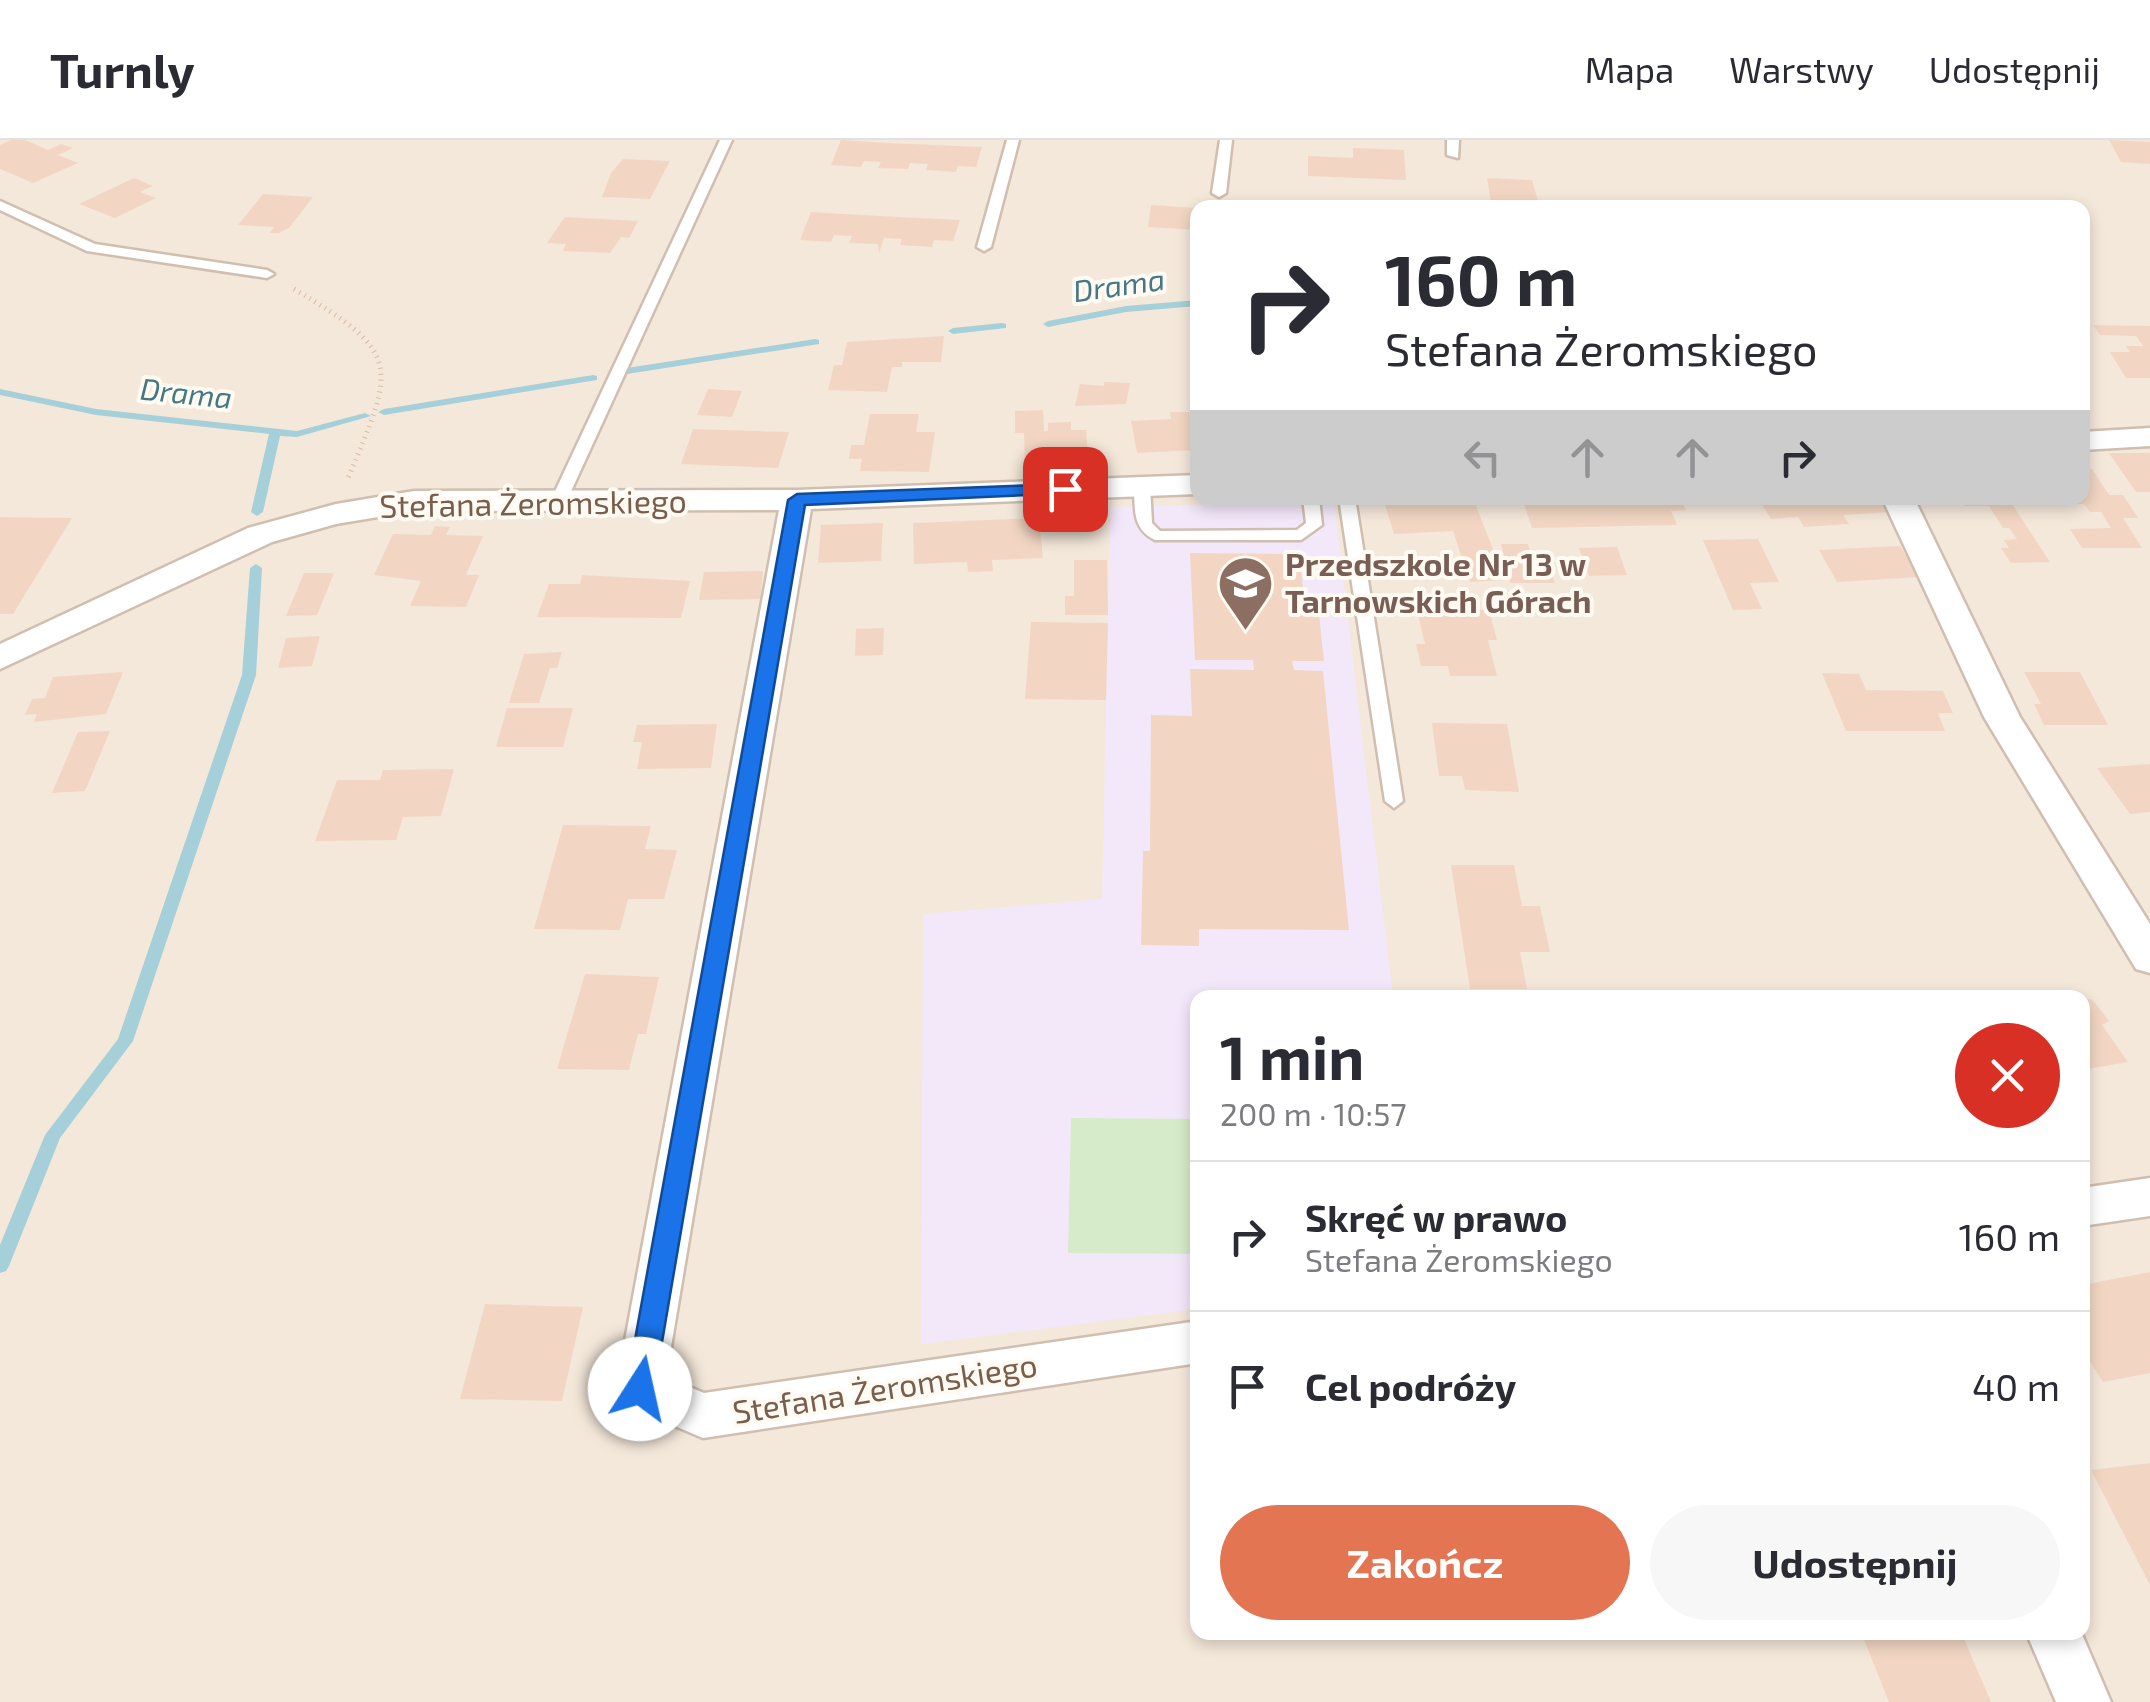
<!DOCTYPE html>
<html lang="pl">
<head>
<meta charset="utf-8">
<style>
	body { margin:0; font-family:"Exo 2",sans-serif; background:#f7f7f7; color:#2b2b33; height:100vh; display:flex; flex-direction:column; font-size:38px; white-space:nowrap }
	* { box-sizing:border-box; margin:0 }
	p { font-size:32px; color:#7c7c81 }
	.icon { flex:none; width:55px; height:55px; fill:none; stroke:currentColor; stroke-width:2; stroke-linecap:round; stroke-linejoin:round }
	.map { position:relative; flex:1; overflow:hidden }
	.side { position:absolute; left:1190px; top:850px; width:900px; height:650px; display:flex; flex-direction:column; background:#fff; border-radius:20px; box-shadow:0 5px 15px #0003 }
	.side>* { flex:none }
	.hud { position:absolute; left:1190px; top:60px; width:900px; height:305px; border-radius:20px; box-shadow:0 5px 15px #0003; background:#fff; color:#2b2b33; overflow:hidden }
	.pin { position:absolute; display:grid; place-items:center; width:85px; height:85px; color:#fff; margin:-42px; border-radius:20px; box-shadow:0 5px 15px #0006 }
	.me { position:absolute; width:110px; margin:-55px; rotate:10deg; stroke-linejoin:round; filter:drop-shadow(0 0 8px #0008) }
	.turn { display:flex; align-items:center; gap:35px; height:210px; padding:0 30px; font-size:45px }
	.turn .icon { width:130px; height:130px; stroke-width:2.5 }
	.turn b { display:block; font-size:70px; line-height:85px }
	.lanes { display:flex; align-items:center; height:95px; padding:0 30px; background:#0003; justify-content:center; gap:50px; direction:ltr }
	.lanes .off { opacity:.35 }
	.round { display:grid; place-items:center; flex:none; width:105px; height:105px; border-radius:52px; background:#f7f7f7 }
	.head { display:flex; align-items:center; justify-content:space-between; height:170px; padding:0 30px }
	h1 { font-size:60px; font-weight:700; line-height:75px }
	.button { display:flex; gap:20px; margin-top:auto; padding:20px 30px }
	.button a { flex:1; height:115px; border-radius:60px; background:#e47553; color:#fff; font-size:40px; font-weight:700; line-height:115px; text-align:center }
	.button a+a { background:#f7f7f7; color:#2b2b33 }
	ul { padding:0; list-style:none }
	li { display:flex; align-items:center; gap:30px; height:150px; padding:0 30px; border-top:2px solid #e1e1e2 }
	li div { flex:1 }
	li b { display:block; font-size:38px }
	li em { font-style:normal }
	header { display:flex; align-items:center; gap:60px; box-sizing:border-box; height:140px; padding:0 50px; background:#fff; border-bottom:2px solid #e1e1e2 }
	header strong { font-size:48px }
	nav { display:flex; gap:55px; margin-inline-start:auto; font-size:35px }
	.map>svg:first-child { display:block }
	.residential { fill:#f4e8da; fill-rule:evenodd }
	.education { fill:#f3e8fa }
	.green { fill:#d6ebc9 }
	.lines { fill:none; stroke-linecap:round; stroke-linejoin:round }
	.stream { fill:#a5d0d9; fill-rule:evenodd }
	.building { fill:#f2d6c3 }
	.service-casing { stroke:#d0bfb0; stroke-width:5 }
	.minor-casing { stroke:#d0bfb0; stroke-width:5 }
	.path { stroke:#d8baa5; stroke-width:5; stroke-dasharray:1 5; stroke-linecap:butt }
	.service { fill:#fff; fill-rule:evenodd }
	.minor { fill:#fff; fill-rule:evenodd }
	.route { fill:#1a73e8; stroke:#114b97; stroke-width:2.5 }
	.labels { text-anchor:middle; stroke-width:8; stroke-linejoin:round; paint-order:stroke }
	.far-water-label { font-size:30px; font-style:italic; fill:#437884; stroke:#fffaf2 }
	.street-label { font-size:32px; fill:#795d4d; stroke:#fffaf2 }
	.education-label { font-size:32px; font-weight:bold; fill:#785e54; stroke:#fffaf2; text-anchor:start }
</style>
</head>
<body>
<header>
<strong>Turnly</strong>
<nav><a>Mapa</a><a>Warstwy</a><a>Udostępnij</a></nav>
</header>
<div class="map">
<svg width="2150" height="1562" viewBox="0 0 2150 1562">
	<rect width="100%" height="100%" fill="#fdf6eb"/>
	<path class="residential" d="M 0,0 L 2150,0 L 2150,1562 L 0,1562 ZM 1198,68 L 2082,68 L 2082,358 L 1198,358 ZM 1198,858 L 2082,858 L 2082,1492 L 1198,1492 Z"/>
	<polygon class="education" points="1334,361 1393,857 1198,858 1197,1169 921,1204 923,774 1102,759 1110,367"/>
	<polygon class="green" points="1071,978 1197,979 1197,1114 1068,1113"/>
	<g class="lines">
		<g class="stream">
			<polygon points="1198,160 1198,166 1126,172 1048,187 1043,184 1048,181 1126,166"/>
			<polygon points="1002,183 1006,184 1006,188 953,194 948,191 953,188"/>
			<polygon points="815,199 819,200 819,204 627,234 621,231 627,228"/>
			<polygon points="593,235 597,236 597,240 384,275 378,272 384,269"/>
			<polygon points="0,249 96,269 297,291 365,273 371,276 297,297 280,296 263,372 257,376 251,372 269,294 96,275 0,255"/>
			<polygon points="256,424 262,428 256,535 133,901 60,998 9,1126 6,1131 0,1133 0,1105 45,995 118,899 242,535 250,428"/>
		</g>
	</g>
	<g class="building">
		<polygon points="11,0 25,0 48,10 61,4 73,8 58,15 78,23 33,43 0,29 0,5"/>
		<polygon points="841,0 888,3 982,7 976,27 958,26 956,32 926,30 928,24 910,23 908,29 878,28 881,22 864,21 861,27 831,25"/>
		<polygon points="2109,0 2150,2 2150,24 2121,22"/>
		<polygon points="1353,8 1404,10 1406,40 1308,36 1308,16 1353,18"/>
		<polygon points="623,19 670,21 650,59 602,57 611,33"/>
		<polygon points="134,38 153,46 140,52 156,58 115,78 79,64"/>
		<polygon points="1487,38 1532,40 1540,68 1492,68"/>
		<polygon points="263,54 313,57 289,88 279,93 270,93 274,87 238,85"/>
		<polygon points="1151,65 1198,68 1198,90 1148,87"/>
		<polygon points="811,72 860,75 960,80 953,101 934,100 932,107 900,105 902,99 884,98 879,113 878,104 849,103 852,96 834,95 831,102 800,100"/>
		<polygon points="565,77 638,81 629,98 621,97 610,113 563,111 566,104 547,103"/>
		<polygon points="2093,185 2150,186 2150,238 2126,238 2110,212 2130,212 2126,206 2143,206 2136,196 2100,195"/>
		<polygon points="944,196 941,222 902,222 902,227 892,227 887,252 828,250 834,225 842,225 847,202"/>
		<polygon points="1104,242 1130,243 1126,264 1075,266 1080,244 1104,246"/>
		<polygon points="708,249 742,251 732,277 697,275"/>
		<polygon points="1043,270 1044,291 1048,291 1048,283 1071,282 1071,290 1086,290 1089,326 1025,328 1024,293 1015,293 1015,271"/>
		<polygon points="1170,272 1189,272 1196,310 1137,313 1131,281 1171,279"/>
		<polygon points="870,274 919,274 916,292 935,292 929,332 860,331 862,319 849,319 851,305 864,305"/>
		<polygon points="693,289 789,292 778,328 681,324"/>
		<polygon points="2109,313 2150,313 2150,352 2136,352"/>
		<polygon points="2082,329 2092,329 2109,355 2123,355 2138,378 2123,378 2142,408 2082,408 2070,389 2111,388 2101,372 2090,372 2084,364 2062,364 2058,358 2082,358"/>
		<polygon points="1383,358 1473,358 1505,440 1470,442 1453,391 1394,394"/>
		<polygon points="1522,358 1680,358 1686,370 1671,371 1677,385 1532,388"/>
		<polygon points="1758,358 1879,358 1889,372 1843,375 1849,384 1804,387 1798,377 1771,379"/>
		<polygon points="1959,358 2008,358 2050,422 2011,423 2001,408 2009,408 2004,400 2017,399 2009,388 2003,388 1989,366 1965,366"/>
		<polygon points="0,377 72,378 13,474 0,474"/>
		<polygon points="1039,378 1043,418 992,420 993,431 968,432 967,422 914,424 913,383"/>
		<polygon points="883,383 881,421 818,423 821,385"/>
		<polygon points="435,386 450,387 446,395 483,396 466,435 479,435 466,467 410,466 421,441 374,435 393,394 431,395"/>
		<polygon points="1758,399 1779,442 1750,443 1762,469 1733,470 1703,400"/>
		<polygon points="1501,404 1528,404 1536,435 1552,435 1555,443 1510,443"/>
		<polygon points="1900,406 1920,437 1837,442 1819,410"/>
		<polygon points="1617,407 1627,435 1589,436 1579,408"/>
		<polygon points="1190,413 1299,414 1305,464 1318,465 1324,521 1292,521 1294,530 1323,531 1349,790 1199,789 1199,806 1141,805 1143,711 1150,711 1151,575 1192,576 1190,529 1254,530 1253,520 1195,520"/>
		<polygon points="1074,420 1107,420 1108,475 1065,475 1065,456 1074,456"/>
		<polygon points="763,431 760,459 699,460 704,432"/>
		<polygon points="304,433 334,433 317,475 286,476"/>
		<polygon points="582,435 690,441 681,478 537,477 549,444 580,444"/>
		<polygon points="1417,470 1489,470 1497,500 1488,500 1497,536 1450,536 1448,526 1421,526 1416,504 1425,504"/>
		<polygon points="1031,482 1108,483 1106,560 1025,559"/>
		<polygon points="884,488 883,515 855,516 856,489"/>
		<polygon points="320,496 312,526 278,528 286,498"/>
		<polygon points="562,512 557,528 550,528 539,563 509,563 524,514"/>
		<polygon points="123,532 106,574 34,582 37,574 25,575 32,559 45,558 53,537"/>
		<polygon points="2024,532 2080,532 2108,585 2044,585 2034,564 2041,564"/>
		<polygon points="1822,533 1859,534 1866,550 1943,551 1953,573 1938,573 1945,591 1846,591"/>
		<polygon points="507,568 573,568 563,607 496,607"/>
		<polygon points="1432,583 1507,584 1519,652 1465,650 1462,636 1439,636"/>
		<polygon points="717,584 711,628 637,629 642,602 633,602 637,585"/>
		<polygon points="110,591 85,651 52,653 78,592"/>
		<polygon points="2150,624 2150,672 2130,674 2097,628"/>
		<polygon points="454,629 441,676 403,677 396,700 315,701 337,640 380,640 383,630"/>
		<polygon points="563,685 651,686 645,709 677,710 664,759 628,759 620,790 534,789"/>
		<polygon points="1451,725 1514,725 1522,766 1540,766 1550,812 1520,812 1527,849 1470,849"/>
		<polygon points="585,834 659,837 646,894 638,894 629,930 557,929"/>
		<polygon points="2092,859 2109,881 2102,885 2128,922 2082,930 2082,860"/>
		<polygon points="2150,1132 2150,1233 2103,1242 2082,1209 2082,1145"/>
		<polygon points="485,1164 583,1167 562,1261 460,1259"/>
		<polygon points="2150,1323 2150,1445 2091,1330"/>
		<polygon points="1861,1492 1961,1492 1991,1562 1889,1562"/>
	</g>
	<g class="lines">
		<defs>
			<g id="service">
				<polygon points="720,0 732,0 567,360 565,363 553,363 551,360"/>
				<polygon points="1007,0 1019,0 991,107 984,111 977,107"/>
				<polygon points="1220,0 1232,0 1226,53 1219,57 1212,53"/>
				<polygon points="1447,0 1459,0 1458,18 1447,15"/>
				<polygon points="0,61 95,104 267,130 274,134 267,138 87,111 0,70"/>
				<path d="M 1142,341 L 1150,346 L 1152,383 L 1160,391 L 1297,390 L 1306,383 L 1303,358 L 1319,358 L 1322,385 L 1301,400 L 1155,400 C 1132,389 1135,369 1134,346 Z"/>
				<polygon points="1339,358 1355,358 1403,661 1394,668 1385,661"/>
			</g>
			<g id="minor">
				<polygon points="2150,288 2150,306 2082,310 2082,292"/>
				<polygon points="1198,335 1198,354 811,369 666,1237 704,1253 1198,1181 1198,1223 703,1298 623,1264 616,1249 779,370 414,371 336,384 272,402 0,529 0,504 248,388 336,364 414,351 797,350"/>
				<polygon points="1882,358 1914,358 2020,577 2150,784 2150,833 2136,829 1984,577"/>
				<polygon points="2150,1038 2150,1076 2082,1086 2082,1048"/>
				<polygon points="2026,1492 2081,1492 2111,1562 2056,1562"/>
			</g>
		</defs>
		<use href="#service" class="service-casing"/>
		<use href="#minor" class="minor-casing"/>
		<path class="path" d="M 294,149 C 404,214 395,226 348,338"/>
		<use href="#service" class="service"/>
		<use href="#minor" class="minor"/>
	</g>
	<polygon class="route" points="1065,344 1074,349 1071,353 805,365 654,1249 650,1258 640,1261 630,1258 626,1249 788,360 797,354"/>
	<defs>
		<symbol id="school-pin" viewBox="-11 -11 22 30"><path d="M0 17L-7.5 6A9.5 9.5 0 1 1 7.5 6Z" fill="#8d6e63" stroke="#fffaf2"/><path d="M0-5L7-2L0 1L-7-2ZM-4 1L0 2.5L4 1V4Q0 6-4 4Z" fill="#fff"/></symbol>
	</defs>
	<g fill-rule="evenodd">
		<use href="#school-pin" x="1214" y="412" width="63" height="86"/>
	</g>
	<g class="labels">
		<g class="far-water-label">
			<text transform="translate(1119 146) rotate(-8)" y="10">Drama</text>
			<text transform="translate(186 254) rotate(6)" y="10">Drama</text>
		</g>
		<g class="street-label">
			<text transform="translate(533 364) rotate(-1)" y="11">Stefana Żeromskiego</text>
			<text transform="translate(885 1249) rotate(-9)" y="11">Stefana Żeromskiego</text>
		</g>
		<g class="education-label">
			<text x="1285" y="436">Przedszkole Nr 13 w<tspan x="1285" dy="37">Tarnowskich Górach</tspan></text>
		</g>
	</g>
</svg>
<div class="pin" style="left:1065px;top:349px;background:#d93025"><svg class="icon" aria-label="arrive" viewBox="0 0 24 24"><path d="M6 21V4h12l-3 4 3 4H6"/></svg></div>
<svg class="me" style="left:640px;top:1249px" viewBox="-20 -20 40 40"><circle r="19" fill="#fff"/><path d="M0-13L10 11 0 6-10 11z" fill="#1a73e8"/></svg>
<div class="hud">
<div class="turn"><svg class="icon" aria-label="right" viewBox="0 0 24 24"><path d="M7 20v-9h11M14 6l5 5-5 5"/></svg><div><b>160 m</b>Stefana Żeromskiego</div></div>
<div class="lanes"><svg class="icon off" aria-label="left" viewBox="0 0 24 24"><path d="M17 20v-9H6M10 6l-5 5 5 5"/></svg><svg class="icon off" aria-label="ahead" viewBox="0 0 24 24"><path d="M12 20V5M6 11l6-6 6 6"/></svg><svg class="icon off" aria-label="ahead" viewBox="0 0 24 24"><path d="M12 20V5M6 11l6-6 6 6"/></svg><svg class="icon" aria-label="right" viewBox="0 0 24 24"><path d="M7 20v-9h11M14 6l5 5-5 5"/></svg></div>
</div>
<section class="side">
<div class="head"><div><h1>1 min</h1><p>200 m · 10:57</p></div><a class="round" style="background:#d93025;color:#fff"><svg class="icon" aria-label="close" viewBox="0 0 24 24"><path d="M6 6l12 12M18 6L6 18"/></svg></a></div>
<ul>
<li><svg class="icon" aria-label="right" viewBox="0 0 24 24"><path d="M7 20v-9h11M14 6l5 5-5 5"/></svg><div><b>Skręć w prawo</b><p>Stefana Żeromskiego</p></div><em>160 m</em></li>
<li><svg class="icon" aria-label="arrive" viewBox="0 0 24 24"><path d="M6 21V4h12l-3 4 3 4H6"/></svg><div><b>Cel podróży</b></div><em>40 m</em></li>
</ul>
<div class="button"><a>Zakończ</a><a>Udostępnij</a></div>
</section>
</div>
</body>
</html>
